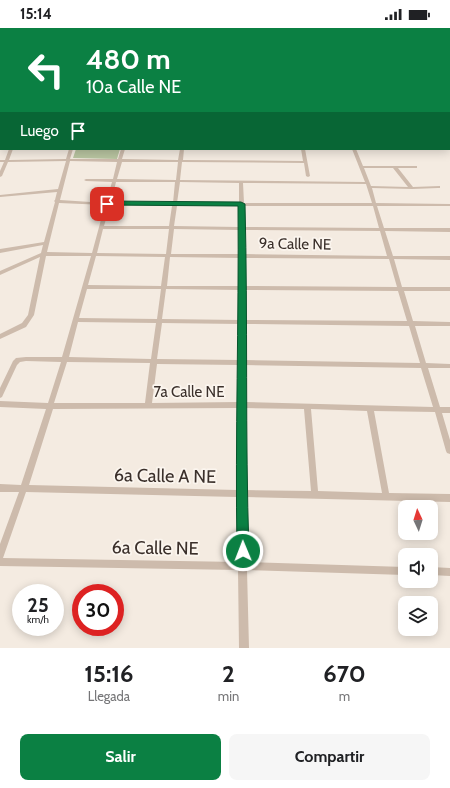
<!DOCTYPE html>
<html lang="es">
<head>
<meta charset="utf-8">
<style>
	body { margin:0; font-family:Cabin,sans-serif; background:#f6f6f6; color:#202124; height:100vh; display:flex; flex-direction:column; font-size:15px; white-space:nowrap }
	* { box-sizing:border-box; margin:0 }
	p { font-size:13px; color:#757577 }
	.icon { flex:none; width:22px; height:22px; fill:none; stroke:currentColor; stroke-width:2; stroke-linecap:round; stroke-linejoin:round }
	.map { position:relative; height:620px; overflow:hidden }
	.details { display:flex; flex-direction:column; background:#fff; flex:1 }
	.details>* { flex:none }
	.guide { position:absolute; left:0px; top:0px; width:450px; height:122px; box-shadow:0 2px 10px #0003; background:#0b8043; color:#fff; overflow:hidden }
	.needle { width:26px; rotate:356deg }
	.controls { position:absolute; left:398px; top:472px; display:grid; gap:8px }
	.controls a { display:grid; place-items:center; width:40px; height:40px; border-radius:8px; background:#fff; box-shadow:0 2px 10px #0003; font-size:20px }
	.speed { position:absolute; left:12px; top:556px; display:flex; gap:8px; font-size:20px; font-weight:700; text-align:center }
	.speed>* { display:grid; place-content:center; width:52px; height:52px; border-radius:50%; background:#fff; box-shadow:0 2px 10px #0003; line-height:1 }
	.speed small { font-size:10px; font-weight:400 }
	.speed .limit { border:6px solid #d22; background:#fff; color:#111 }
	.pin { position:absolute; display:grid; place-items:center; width:34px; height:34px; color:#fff; margin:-17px; border-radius:8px; box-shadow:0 2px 6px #0006 }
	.me { position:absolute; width:44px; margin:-22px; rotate:359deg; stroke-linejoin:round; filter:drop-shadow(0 0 3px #0008) }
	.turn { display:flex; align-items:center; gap:14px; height:84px; padding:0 20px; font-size:18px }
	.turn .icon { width:52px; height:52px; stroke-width:2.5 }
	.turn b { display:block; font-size:28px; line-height:34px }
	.then { display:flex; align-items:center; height:38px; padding:0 20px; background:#0003; gap:8px; font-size:15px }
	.eta { display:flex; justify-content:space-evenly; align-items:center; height:68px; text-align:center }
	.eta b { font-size:24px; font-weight:700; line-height:28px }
	.primary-button { display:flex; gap:8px; margin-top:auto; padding:8px 20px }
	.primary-button a { flex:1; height:46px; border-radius:8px; background:#0b8043; color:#fff; font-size:16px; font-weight:700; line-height:46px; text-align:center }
	.primary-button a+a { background:#f6f6f6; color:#202124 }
	.status { display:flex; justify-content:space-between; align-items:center; height:28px; padding:0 20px; background:#fff; direction:ltr }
	.status svg { height:11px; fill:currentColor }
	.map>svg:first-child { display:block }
	.green { fill:#b8c4a0 }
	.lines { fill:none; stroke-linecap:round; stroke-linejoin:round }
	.minor { fill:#cdbbac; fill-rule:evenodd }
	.primary { fill:#7d675c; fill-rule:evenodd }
	.route { fill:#0b8043; stroke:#07532c }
	.labels { text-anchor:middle; stroke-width:3.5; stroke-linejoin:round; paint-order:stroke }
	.street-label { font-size:15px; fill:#3b302b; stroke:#fbf5ee }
	.near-street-label { font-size:18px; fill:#3b302b; stroke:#fbf5ee }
</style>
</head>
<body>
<div class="status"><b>15:14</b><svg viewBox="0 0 49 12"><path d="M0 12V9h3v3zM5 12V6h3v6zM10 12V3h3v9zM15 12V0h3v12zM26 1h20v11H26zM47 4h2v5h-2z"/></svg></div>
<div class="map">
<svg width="450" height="620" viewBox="0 0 450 620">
	<rect width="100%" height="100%" fill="#f4ebe1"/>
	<polygon class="green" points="76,121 120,121 117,131 73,130"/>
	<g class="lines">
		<g class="minor">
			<rect x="274" y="0" width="2" height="1"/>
			<rect x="306" y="0" width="2" height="1"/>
			<polygon points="313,0 325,0 328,1 316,1"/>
			<rect x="0" y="2" width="1" height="2"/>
			<rect x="0" y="20" width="1" height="2"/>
			<rect x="449" y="32" width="1" height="2"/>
			<rect x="0" y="33" width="1" height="2"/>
			<rect x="0" y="38" width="1" height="2"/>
			<rect x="0" y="46" width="1" height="4"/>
			<rect x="0" y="62" width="1" height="2"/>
			<rect x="0" y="95" width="1" height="2"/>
			<rect x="0" y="112" width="1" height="2"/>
			<path d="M 9,121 L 13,121 L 9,132 L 66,131 L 69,121 L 73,121 L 70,131 L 118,131 L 121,121 L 125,121 L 122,131 L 178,132 L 180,121 L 184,121 L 183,132 L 303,133 L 301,121 L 305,121 L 310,148 L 308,149 L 306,148 L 304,135 L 182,134 L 180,152 L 365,154 L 352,121 L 356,121 L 363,138 L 417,138 L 417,140 L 398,140 L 413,159 L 440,158 L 440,160 L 438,160 L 412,161 L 372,160 L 376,175 L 450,176 L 450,178 L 377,178 L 384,200 L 450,200 L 450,204 L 385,203 L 393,228 L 450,228 L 450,232 L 394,231 L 402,259 L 450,259 L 450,263 L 404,263 L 413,293 L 450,294 L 450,298 L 415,298 L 426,335 L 450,336 L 450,340 L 428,340 L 440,379 L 450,379 L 450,385 L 442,385 L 450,412 L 450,426 L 447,425 L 446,423 L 435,384 L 374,383 L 389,465 L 450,466 L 450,474 L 245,469 L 246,534 L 405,539 L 405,547 L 247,542 L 249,620 L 239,620 L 238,542 L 0,538 L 0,516 L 19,464 L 0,464 L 0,456 L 21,457 L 46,381 L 0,379 L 0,373 L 48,375 L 61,334 L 26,333 L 20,334 L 17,337 L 2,369 L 0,370 L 0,360 L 13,333 L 16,330 L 26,329 L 62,329 L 91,228 L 46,228 L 34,287 L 26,299 L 0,311 L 0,306 L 22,295 L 28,287 L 40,229 L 0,247 L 0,243 L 41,225 L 43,217 L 0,225 L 0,221 L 44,214 L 55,174 L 54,173 L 55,172 L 57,164 L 0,169 L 0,167 L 58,161 L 66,133 L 8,134 L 2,148 L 0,149 L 0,143 L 4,134 L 0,134 L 0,132 L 5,132 ZM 70,133 L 117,134 L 113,151 L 86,151 L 84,152 L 86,153 L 112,154 L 106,175 L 60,172 ZM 122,134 L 178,134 L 176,152 L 117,151 ZM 364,140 L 393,140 L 408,159 L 371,158 ZM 116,154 L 175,154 L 173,175 L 111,175 ZM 180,154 L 239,155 L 239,175 L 177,175 ZM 243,155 L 366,156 L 372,175 L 244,175 ZM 59,175 L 105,177 L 92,225 L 47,224 ZM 110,177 L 172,178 L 169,198 L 104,198 ZM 177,178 L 239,178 L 239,199 L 174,198 ZM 244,178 L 373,178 L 379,200 L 244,199 ZM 103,201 L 169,201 L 166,226 L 97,225 ZM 174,201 L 239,202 L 240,226 L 171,226 ZM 244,202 L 380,203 L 387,228 L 245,226 ZM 96,228 L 165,229 L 161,258 L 88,257 ZM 170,229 L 240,230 L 240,258 L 167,258 ZM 245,230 L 389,231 L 397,259 L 246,258 ZM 87,261 L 161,261 L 157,291 L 79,290 ZM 166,261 L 240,262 L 240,292 L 162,291 ZM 246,262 L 398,263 L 407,293 L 246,292 ZM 78,294 L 156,295 L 151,331 L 69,329 ZM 162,295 L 240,296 L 239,332 L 157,331 ZM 246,296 L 409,298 L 420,335 L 245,332 ZM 67,334 L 150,335 L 145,375 L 54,375 ZM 157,336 L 239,337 L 239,374 L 152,375 ZM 245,337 L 421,340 L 433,379 L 245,374 ZM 238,380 L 237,462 L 29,457 L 53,381 ZM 245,380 L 304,381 L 311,463 L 245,462 ZM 311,381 L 367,383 L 382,465 L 318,463 ZM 26,464 L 237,469 L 238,534 L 3,530 Z"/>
			<polygon points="431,539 450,540 450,548 431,547"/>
		</g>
		<g class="primary">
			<rect x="434" y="0" width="4" height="1"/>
			<polygon points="449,21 450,22 450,27 449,26"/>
		</g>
	</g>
	<path class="route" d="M 107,173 L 241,174 L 245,176 C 248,292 245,407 249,523 L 247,528 L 243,529 L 239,528 L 237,523 C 235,408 239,293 238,178 L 105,177 L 104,176 Z"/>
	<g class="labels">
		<g class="street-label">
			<text transform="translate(295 216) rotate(1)" y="5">9a Calle NE</text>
			<text x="189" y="369">7a Calle NE</text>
		</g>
		<g class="near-street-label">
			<text transform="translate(165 448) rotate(1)" y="6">6a Calle A NE</text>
			<text transform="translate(155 520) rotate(1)" y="6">6a Calle NE</text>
		</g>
	</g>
</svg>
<div class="controls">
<a><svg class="needle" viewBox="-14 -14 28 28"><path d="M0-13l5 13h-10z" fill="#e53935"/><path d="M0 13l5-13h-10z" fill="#757577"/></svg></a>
<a><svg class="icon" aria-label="sound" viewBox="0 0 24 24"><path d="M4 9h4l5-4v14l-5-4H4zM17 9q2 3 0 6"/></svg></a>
<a><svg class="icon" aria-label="layers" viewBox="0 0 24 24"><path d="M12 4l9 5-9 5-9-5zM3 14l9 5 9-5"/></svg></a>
</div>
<div class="speed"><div>25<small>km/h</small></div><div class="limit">30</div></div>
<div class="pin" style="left:107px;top:176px;background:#d93025"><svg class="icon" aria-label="arrive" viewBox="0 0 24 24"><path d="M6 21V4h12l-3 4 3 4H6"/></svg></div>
<svg class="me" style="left:243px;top:523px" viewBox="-20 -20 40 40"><circle r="17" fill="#0b8043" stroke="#fff" stroke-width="3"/><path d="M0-11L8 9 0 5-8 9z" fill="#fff"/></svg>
<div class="guide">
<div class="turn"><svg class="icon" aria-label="left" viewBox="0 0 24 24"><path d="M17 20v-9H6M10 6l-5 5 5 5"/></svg><div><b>480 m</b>10a Calle NE</div></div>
<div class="then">Luego<svg class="icon" aria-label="arrive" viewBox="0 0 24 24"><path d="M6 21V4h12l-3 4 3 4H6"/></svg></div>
</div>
</div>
<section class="details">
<div class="eta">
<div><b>15:16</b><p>Llegada</p></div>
<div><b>2</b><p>min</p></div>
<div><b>670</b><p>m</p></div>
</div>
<div class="primary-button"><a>Salir</a><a>Compartir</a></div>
</section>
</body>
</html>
